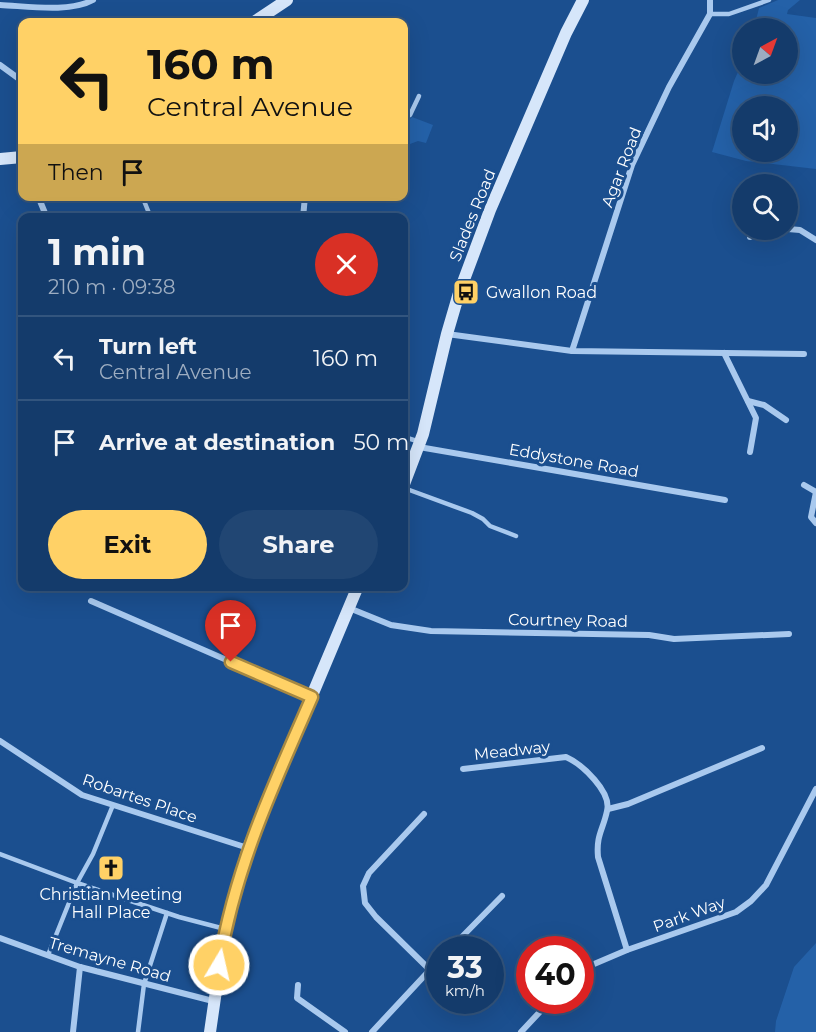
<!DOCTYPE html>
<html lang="en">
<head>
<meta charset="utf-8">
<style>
	body { margin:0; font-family:Montserrat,sans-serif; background:#214673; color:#f1f3f6; height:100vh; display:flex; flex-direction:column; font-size:22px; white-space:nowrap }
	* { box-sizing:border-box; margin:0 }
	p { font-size:20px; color:#9dadc1 }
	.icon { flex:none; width:33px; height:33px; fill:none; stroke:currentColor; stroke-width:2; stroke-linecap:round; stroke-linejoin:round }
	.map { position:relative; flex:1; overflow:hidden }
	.side { position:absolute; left:18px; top:213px; width:390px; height:378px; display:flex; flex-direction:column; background:#143b6b; border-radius:12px; box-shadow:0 6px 24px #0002,0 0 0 2px #33557e }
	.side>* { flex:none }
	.guide { position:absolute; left:18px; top:18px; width:390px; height:183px; border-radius:12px; box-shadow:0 6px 24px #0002,0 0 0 2px #33557e; background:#ffd166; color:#111; overflow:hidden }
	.needle { width:39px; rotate:41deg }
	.fabs { position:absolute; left:732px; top:18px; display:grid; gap:12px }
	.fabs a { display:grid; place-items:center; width:66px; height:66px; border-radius:50%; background:#143b6b; box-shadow:0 6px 24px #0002,0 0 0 2px #33557e; font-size:30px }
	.speed { position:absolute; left:426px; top:936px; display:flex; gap:12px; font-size:30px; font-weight:700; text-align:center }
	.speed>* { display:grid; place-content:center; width:78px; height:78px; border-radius:50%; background:#143b6b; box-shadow:0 6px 24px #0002,0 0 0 2px #33557e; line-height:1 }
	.speed small { font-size:15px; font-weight:400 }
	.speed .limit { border:9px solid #d22; background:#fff; color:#111 }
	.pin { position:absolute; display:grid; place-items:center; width:51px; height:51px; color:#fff; margin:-62px -26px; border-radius:50% 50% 50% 0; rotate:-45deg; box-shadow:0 0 6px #0007 }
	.pin .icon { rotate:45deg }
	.me { position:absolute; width:66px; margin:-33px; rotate:9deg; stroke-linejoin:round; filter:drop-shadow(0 0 4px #0008) }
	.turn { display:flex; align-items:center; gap:21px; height:126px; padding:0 30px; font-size:27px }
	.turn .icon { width:78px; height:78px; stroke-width:2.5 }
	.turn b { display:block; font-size:42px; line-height:51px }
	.then { display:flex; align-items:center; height:57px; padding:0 30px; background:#0003; gap:12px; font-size:22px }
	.round { display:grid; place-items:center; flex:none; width:63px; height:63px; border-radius:32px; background:#214673 }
	.overview { display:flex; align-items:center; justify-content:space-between; height:102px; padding:0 30px }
	h1 { font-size:36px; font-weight:700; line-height:45px }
	.button { display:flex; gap:12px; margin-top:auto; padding:12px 30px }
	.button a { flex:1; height:69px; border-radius:36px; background:#ffd166; color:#111; font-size:24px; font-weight:700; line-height:69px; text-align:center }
	.button a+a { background:#214673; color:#f1f3f6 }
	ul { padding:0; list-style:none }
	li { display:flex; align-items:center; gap:18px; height:84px; padding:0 30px; border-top:2px solid #33557e }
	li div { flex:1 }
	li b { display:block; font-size:22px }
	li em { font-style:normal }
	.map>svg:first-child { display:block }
	.green { fill:#2461a8; fill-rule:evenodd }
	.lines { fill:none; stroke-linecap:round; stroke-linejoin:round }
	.lane { stroke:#a9c9ee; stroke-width:4.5 }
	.street { stroke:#a9c9ee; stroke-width:6 }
	.secondary { stroke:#d6e6fa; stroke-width:12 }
	.route-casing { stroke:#a68842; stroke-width:15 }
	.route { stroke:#ffd166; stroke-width:10 }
	.labels { text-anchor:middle; stroke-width:6; stroke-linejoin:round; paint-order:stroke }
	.street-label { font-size:16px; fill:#fff; stroke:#1b4f8f }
	.poi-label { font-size:16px; fill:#fff; stroke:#1b4f8f; text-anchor:start }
</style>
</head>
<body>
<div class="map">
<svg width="816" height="1032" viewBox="0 0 816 1032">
	<rect width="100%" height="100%" fill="#1b4f8f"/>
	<g class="green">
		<path d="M 778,0 L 800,0 L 788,10 L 787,14 L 816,18 L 816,169 L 746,161 L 712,152 L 734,81 L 742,63 L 742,74 L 788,74 L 788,28 L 754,28 L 759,8 ZM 788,106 L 788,152 L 742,152 L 742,106 Z"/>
		<polygon points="412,117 433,125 426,143 418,141 410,144 404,144 404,125"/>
		<polygon points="816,943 816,1032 775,1032 776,1021 794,967"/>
	</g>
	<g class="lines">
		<g class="lane">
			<polyline points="710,14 729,14 769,0"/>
			<polyline points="404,119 410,115 419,96"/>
			<polyline points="142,196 151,218"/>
			<polyline points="404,437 417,441"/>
			<polyline points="404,488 472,513 483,519 490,526 516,536"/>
			<polyline points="0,854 77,883 93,854 113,805"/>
			<polyline points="48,955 77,883 179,917 225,929"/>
			<polyline points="138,1032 144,984 167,913"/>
		</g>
		<g class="street">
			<path d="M 0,5 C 26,6 70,13 93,0"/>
			<polyline points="0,65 22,81"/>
			<polyline points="38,196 47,218"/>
			<polyline points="303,218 305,196"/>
			<polyline points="788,229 800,230 816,240"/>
			<polyline points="750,237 750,230"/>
			<polyline points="447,334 572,351 804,354"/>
			<polyline points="572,351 632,165 669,87 710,14 710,0"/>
			<polyline points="724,353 756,418 750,452"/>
			<polyline points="748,401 764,405 786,420"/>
			<polyline points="419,447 725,500"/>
			<polyline points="804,485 816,492"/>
			<polyline points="816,492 811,517 816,523"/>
			<polyline points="91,601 312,697"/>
			<polyline points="349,608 391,625 431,631 649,635 674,639 789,634"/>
			<polyline points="0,741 82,795 248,848"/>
			<path d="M 463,769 L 566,757 C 582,764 612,792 607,811 C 603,830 596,835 598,857 L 627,950"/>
			<polyline points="608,809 628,804 762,748"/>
			<polyline points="424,814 369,873 363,886 365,903 376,917 429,969"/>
			<polyline points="0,938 80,967 213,1001"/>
			<polyline points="449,950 502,896"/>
			<polyline points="580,970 627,950 736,912 751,901 766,885 816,789"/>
			<polyline points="298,985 297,998 345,1032"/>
			<polyline points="73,1032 80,967"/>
			<polyline points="372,1032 440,959"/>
			<polyline points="521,1032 551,1000"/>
		</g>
		<g class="secondary">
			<polyline points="254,22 287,0"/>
			<polyline points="0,159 22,157"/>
			<polyline points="404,484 423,434 447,334 459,293 490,210 566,33 583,0"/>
			<polyline points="210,1032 225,929 248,848 358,586"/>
		</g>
	</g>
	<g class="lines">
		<defs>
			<path id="route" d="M 219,965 C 235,867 273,786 312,697 L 231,662"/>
		</defs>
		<use href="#route" class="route-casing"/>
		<use href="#route" class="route"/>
	</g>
	<defs>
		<symbol id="bus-square" viewBox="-11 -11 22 22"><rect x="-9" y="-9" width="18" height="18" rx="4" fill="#ffd166" stroke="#1b4f8f"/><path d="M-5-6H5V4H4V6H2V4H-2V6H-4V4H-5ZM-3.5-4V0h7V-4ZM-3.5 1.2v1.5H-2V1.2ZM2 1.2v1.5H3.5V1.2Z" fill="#111"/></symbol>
		<symbol id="church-square" viewBox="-11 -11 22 22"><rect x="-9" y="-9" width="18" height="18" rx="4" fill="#ffd166" stroke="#1b4f8f"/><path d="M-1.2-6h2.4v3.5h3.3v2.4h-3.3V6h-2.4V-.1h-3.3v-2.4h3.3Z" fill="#111"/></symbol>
	</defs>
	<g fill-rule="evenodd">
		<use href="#bus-square" x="451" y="277" width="30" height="30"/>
		<use href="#church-square" x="96" y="853" width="30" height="30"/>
	</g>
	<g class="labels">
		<g class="street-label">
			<text transform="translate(621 167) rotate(-69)" y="6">Agar Road</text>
			<text transform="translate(472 215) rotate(-68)" y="6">Slades Road</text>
			<text transform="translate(574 460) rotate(10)" y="6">Eddystone Road</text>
			<text transform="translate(568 620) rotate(1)" y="6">Courtney Road</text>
			<text transform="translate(512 750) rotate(-6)" y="6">Meadway</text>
			<text transform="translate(140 798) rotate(19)" y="6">Robartes Place</text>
			<text transform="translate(689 914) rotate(-20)" y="6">Park Way</text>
			<text transform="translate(110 959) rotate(16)" y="6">Tremayne Road</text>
		</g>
		<g class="poi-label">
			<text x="486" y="298">Gwallon Road</text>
			<text x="111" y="900" text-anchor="middle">Christian Meeting<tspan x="111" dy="18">Hall Place</tspan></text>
		</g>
	</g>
</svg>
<div class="fabs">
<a><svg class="needle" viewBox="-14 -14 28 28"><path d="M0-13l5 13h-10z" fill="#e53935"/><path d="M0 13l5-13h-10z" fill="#9dadc1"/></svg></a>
<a><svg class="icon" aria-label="sound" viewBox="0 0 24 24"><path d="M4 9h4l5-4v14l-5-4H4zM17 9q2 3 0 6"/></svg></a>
<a><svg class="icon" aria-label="search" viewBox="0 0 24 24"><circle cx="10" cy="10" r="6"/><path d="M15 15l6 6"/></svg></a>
</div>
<div class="speed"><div>33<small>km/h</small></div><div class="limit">40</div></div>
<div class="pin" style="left:231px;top:662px;background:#d93025"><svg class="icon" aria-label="arrive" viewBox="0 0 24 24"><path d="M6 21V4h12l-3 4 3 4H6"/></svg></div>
<svg class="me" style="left:219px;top:965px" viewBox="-20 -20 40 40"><circle r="17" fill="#ffd166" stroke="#fff" stroke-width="3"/><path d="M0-11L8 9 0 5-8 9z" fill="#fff"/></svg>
<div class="guide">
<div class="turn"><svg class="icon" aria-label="left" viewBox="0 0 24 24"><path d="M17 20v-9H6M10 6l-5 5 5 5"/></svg><div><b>160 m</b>Central Avenue</div></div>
<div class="then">Then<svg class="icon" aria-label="arrive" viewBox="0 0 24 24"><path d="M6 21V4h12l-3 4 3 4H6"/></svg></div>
</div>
<section class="side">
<div class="overview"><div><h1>1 min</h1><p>210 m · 09:38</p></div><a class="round" style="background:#d93025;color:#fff"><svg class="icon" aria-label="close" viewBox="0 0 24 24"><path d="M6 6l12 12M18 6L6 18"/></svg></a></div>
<ul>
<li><svg class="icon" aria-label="left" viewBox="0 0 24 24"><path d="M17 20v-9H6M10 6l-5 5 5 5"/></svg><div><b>Turn left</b><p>Central Avenue</p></div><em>160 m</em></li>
<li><svg class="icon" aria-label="arrive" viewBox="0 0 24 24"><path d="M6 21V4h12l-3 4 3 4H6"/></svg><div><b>Arrive at destination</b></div><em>50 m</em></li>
</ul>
<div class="button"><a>Exit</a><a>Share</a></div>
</section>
</div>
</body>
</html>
